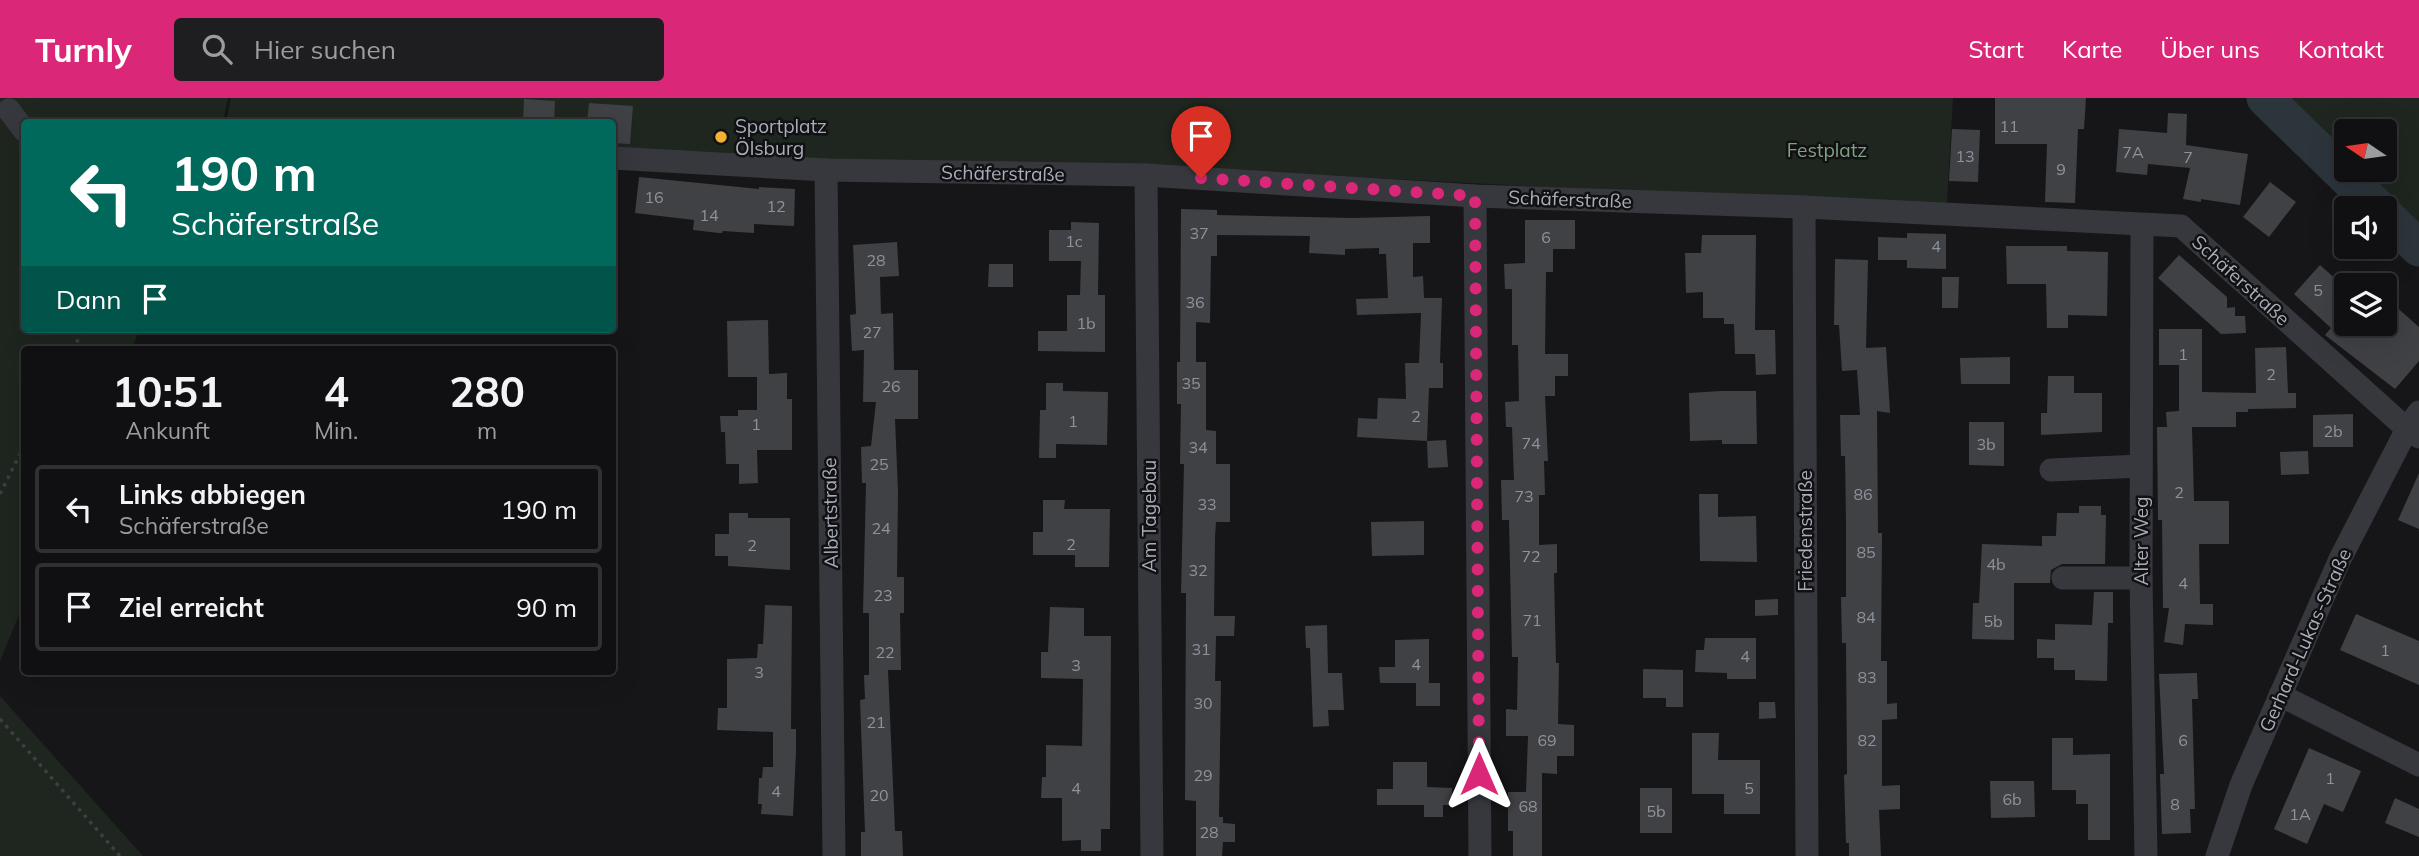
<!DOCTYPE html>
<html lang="de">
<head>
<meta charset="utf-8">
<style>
	body { margin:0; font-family:Mulish,sans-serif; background:#1e1e20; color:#f1f3f6; height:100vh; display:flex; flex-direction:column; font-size:26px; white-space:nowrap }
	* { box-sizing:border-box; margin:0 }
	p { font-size:23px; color:#9c9d9f }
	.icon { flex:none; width:38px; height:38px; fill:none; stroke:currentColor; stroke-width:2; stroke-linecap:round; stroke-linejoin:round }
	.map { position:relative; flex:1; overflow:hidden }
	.panel { position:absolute; left:21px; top:248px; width:595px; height:329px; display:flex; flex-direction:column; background:#101012; border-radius:7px; box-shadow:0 7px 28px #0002,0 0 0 2px #303032 }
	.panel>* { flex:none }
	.hud { position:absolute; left:21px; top:21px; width:595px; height:214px; border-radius:7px; box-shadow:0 7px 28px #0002,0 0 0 2px #303032; background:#00695c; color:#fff; overflow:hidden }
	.needle { width:46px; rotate:283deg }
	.buttons { position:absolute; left:2334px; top:21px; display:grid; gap:14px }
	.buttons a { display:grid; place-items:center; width:63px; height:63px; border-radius:7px; background:#101012; box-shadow:0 7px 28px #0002,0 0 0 2px #303032; font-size:35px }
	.pin { position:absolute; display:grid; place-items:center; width:60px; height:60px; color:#fff; margin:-72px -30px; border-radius:50% 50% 50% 0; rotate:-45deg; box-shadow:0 0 7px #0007 }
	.pin .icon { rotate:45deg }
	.me { position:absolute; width:77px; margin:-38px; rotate:0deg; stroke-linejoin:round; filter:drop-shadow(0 0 5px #0008) }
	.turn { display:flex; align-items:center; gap:24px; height:147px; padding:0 35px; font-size:32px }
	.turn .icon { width:91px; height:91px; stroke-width:2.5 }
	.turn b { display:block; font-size:49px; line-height:60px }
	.then { display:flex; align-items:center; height:66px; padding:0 35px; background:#0003; gap:14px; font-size:26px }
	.eta { display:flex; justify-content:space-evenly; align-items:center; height:119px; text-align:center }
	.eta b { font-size:42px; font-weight:700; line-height:49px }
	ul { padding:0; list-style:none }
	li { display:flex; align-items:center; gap:21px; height:88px; margin:0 14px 10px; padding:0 21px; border:4px solid #303032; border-radius:7px }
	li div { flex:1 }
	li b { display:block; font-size:26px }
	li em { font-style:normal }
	header { display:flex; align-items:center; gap:42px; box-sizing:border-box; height:98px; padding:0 35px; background:#db2777; color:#fff }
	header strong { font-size:33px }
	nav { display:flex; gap:38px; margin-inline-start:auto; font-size:24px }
	.search { width:490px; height:63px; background:#1e1e20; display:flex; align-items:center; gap:18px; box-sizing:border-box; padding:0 24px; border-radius:7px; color:#9c9d9f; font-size:26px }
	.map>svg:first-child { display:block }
	.green { fill:#1e261f; fill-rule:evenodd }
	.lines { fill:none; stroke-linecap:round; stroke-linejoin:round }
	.river { stroke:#2c353c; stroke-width:37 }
	.building { fill:#404145 }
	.path { stroke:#3d3f44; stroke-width:3.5; stroke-dasharray:3.5 5; stroke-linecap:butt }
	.minor { stroke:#37383d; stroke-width:23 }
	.route { stroke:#db2777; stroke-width:12; stroke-dasharray:0 21.6 }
	.poi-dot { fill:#f2b134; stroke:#111113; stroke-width:2.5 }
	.labels { text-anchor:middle; stroke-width:5; stroke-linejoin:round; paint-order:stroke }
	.number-label { font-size:16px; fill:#8e929b }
	.poi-label { font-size:19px; fill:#a8adb8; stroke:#111113; text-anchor:start }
	.park-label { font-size:19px; fill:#7fa381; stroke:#111113 }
	.street-label { font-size:19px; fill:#a8adb8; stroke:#111113 }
</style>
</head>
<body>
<header>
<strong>Turnly</strong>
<div class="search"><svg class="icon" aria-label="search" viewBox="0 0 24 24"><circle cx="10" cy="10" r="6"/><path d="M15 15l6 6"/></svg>Hier suchen</div>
<nav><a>Start</a><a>Karte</a><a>Über uns</a><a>Kontakt</a></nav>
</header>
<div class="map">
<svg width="2419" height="758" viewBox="0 0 2419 758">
	<rect width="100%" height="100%" fill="#161618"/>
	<g class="green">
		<polygon points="0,0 228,0 223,24 24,24 24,231 140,231 131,252 24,252 24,505 0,563"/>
		<polygon points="231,0 1953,0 1947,106 1600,92 1146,68 827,66 613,54 612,24 226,24"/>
		<path d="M 2252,0 L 2419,0 L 2419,157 L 2385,126 L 2385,110 L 2369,110 ZM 2347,33 L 2385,33 L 2385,72 L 2347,72 Z"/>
		<polygon points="0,598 143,758 0,758"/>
	</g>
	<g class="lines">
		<g class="river">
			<polyline points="2265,0 2378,110"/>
			<polyline points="2385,117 2419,150"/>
		</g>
	</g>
	<g class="building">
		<polygon points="1995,0 2086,0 2084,31 2078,31 2075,105 2045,104 2047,46 1995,46"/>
		<polygon points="524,1 555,3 554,24 523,24"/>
		<polygon points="589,5 633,8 630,46 612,45 612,24 587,24"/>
		<polygon points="2168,15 2187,16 2186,47 2248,56 2240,107 2201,101 2201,104 2183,101 2190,70 2148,66 2147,77 2116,74 2119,31 2167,35"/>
		<polygon points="1952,31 1980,32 1978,84 1949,83"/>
		<polygon points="639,79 759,91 759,89 795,91 794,128 754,126 754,135 723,133 722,135 719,135 693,132 694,122 635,115"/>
		<polygon points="2270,84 2296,104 2269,139 2243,119"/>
		<polygon points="1181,111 1217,112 1217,117 1353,120 1430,118 1430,145 1413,145 1413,179 1423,178 1424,200 1442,200 1440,265 1443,265 1443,290 1429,290 1427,343 1357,339 1358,320 1377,321 1378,300 1406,301 1405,265 1419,265 1421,215 1357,217 1356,201 1388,200 1386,156 1379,156 1379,150 1345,151 1345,157 1309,155 1310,138 1217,137 1217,158 1211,158 1210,225 1196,224 1196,264 1206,264 1206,332 1216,333 1216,366 1230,366 1230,424 1216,424 1215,439 1214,518 1235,518 1234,538 1216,538 1215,583 1221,583 1219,719 1223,719 1223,725 1235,726 1235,744 1223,744 1222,758 1196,758 1196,703 1185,702 1186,495 1181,495 1184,366 1180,366 1181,306 1177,306 1177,264 1180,264"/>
		<polygon points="1525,122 1575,122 1575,151 1553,151 1553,174 1546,174 1545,256 1568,256 1568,278 1555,278 1555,298 1545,298 1548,363 1544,363 1545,397 1539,397 1539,447 1557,446 1557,475 1554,475 1556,565 1559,565 1558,626 1574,627 1574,658 1557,658 1557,676 1542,675 1542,758 1513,758 1513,733 1508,733 1508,694 1526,694 1528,638 1506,638 1506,611 1517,612 1518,559 1512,559 1509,422 1502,422 1501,382 1514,382 1512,329 1506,329 1505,304 1519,303 1518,247 1512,247 1512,191 1505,191 1504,166 1525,165"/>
		<polygon points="1071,124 1099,125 1098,197 1105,197 1105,254 1038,253 1038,233 1067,233 1067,197 1080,197 1081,163 1049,163 1049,132 1071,132"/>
		<polygon points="1907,135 1946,136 1946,171 1907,170 1907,162 1878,162 1878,139 1907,140"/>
		<polygon points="1702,137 1756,137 1755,232 1775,232 1776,276 1756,277 1755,256 1735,256 1734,226 1724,226 1724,220 1703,220 1703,194 1686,195 1685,155 1701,155"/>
		<polygon points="897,144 899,178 880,179 881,216 893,215 894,272 918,272 918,321 895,321 898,394 897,479 904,479 904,515 900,515 901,572 888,572 895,733 902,733 903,758 861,758 861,734 865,734 860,602 865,601 864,577 869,577 869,515 863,515 866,385 862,385 861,349 871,348 876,304 863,304 864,252 852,253 850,217 856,216 853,147"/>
		<polygon points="2006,148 2067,148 2067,153 2108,154 2107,218 2068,217 2068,230 2047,230 2046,186 2007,186"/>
		<polygon points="2179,157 2227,199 2227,210 2235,209 2235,218 2245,218 2246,235 2221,236 2158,180"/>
		<polygon points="1835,161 1868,162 1866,250 1886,249 1890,315 1877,313 1878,435 1882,435 1881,563 1887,563 1887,606 1897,605 1897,621 1882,622 1882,688 1900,687 1900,711 1879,712 1881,758 1849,758 1849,745 1846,745 1844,677 1847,676 1846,545 1842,545 1841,499 1846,499 1846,424 1845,358 1841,358 1840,317 1860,317 1857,272 1842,273 1839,227 1834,227"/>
		<polygon points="989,166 1013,166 1013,189 988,189"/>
		<polygon points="2320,167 2347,191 2347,226 2385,226 2385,199 2419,229 2419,263 2395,291 2325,237 2331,230 2294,196"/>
		<polygon points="1942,179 1959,179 1958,210 1942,210"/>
		<polygon points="768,222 769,276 787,275 787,301 792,301 792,352 757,352 758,385 739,386 739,366 726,366 725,334 721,334 720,318 738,318 738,312 757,312 757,279 728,279 727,223"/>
		<polygon points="2159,231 2202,231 2202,294 2256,295 2255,250 2286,249 2288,295 2296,295 2296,310 2248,311 2248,314 2236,314 2236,329 2192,329 2194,403 2229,403 2229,446 2199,446 2200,506 2213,506 2213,527 2185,526 2183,547 2164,544 2169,510 2163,510 2162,422 2158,422 2157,329 2167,329 2166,314 2179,313 2179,267 2159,267"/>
		<polygon points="2010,259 2010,286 1961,286 1960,260"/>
		<polygon points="2048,278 2074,278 2074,295 2102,295 2102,334 2041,337 2041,315 2047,315"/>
		<polygon points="1046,285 1063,285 1063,293 1108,294 1107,347 1056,346 1056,360 1039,360 1040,312 1046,312"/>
		<polygon points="1721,293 1756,293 1757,346 1722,346 1722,342 1690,343 1689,295"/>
		<polygon points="2353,316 2353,349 2313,349 2313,317"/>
		<polygon points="1969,324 2004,324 2004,368 1969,367"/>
		<polygon points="1446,342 1448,369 1428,370 1427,343"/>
		<polygon points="2308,353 2309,376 2281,377 2280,354"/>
		<polygon points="2419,375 2419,431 2398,422"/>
		<polygon points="1699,396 1718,396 1718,419 1756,418 1757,464 1700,463"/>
		<polygon points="1043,402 1065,402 1064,411 1110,411 1109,469 1075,469 1075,457 1033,457 1033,434 1043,434"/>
		<polygon points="2079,408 2101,408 2101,417 2106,417 2105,466 2062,466 2051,472 2050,485 2014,485 2014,542 1972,541 1973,505 1979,505 1982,446 2042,448 2042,438 2056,438 2057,415 2079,415"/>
		<polygon points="729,415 748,415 748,420 790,420 790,472 728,468 728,458 715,458 715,436 729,436"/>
		<polygon points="1424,423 1424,457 1372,458 1371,424"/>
		<polygon points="2094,494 2113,494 2113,525 2108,525 2107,583 2075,582 2075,572 2054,572 2054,560 2037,560 2037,541 2055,542 2055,526 2092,527"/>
		<polygon points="1778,501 1778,517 1755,518 1755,502"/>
		<polygon points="765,507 792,508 791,631 796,631 796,654 793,718 761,716 762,706 758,706 759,680 762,680 763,669 773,669 773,634 717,632 718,610 727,610 727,561 757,560 758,546 763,546"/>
		<polygon points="1050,509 1084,510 1084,538 1111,538 1110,731 1101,731 1101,753 1081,753 1081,742 1062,743 1062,700 1041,700 1042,679 1046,679 1046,647 1082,648 1083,581 1041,580 1041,554 1048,554"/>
		<polygon points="2356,516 2419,543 2419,587 2340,552"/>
		<polygon points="1327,527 1328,575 1342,575 1344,612 1328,612 1329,628 1313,629 1310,550 1306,550 1305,528"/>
		<polygon points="1705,540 1756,540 1756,581 1727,581 1727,575 1695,574 1696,552 1704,552"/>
		<polygon points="1429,541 1429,585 1380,585 1379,569 1395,569 1395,542"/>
		<polygon points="1643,571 1683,572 1683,609 1666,609 1666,600 1643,600"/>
		<polygon points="2197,575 2198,601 2192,601 2195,711 2190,711 2191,735 2162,736 2160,676 2164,676 2159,576"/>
		<rect x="1416" y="585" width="24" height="23"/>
		<polygon points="1759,604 1775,604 1776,620 1759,621"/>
		<polygon points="1692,635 1719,635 1718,662 1760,662 1760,716 1724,716 1724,696 1692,696"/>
		<polygon points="2052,640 2073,640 2073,657 2110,656 2110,742 2088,742 2088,706 2076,706 2076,692 2052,692"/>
		<polygon points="2309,650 2361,673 2343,714 2324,706 2307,746 2274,731"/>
		<polygon points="1393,664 1427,664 1427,689 1452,690 1452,707 1443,707 1443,719 1424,719 1424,707 1377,707 1377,691 1393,691"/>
		<polygon points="1990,683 2034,683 2035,719 1991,720"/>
		<rect x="1640" y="690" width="32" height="45"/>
		<polygon points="2395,700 2419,711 2419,739 2385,725"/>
	</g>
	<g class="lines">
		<g class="path">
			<polyline points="73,252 83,231"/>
			<polyline points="0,396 24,348"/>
			<polyline points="0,621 120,758"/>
		</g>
		<g class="minor">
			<polyline points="9,12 24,32"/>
			<polyline points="612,60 826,72 1146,77 1475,98 1804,109 2181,128 2407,331 2419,339"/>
			<polyline points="826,72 834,758"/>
			<polyline points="1146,77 1152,758"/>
			<polyline points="1475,98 1480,758"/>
			<polyline points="1804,109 1807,758"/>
			<polyline points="2142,127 2141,480 2146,758"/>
			<polyline points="2051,372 2141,368"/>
			<polyline points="2063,480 2141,480"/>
			<polyline points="2280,597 2419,667"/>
			<polyline points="2217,758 2241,687 2340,461 2407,331 2419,314"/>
		</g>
	</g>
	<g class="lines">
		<polyline class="route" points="1201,80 1475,98 1479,676"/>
	</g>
	<circle class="poi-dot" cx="721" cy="39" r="7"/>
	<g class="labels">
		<g class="number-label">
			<text x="2009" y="34">11</text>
			<text x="2133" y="60">7A</text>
			<text x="1965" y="64">13</text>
			<text x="2188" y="65">7</text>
			<text x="2061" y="77">9</text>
			<text x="654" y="105">16</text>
			<text x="776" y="114">12</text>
			<text x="709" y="123">14</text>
			<text x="1199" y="141">37</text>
			<text x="1546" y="145">6</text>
			<text x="1074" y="149">1c</text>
			<text x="1936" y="154">4</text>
			<text x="876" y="168">28</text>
			<text x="2318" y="198">5</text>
			<text x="1195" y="210">36</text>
			<text x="1086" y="231">1b</text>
			<text x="872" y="240">27</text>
			<text x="2183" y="262">1</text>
			<text x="2271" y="282">2</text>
			<text x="1191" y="291">35</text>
			<text x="891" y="294">26</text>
			<text x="1416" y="324">2</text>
			<text x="1073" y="329">1</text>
			<text x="756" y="332">1</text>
			<text x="2333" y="339">2b</text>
			<text x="1531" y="351">74</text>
			<text x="1986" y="352">3b</text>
			<text x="1198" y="355">34</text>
			<text x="879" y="372">25</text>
			<text x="2179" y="400">2</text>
			<text x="1863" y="402">86</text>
			<text x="1524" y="404">73</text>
			<text x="1207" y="412">33</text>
			<text x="881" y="436">24</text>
			<text x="1071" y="452">2</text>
			<text x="752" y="453">2</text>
			<text x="1866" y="460">85</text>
			<text x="1531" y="464">72</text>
			<text x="1996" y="472">4b</text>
			<text x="1198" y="478">32</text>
			<text x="2183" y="491">4</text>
			<text x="883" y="503">23</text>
			<text x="1866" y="525">84</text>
			<text x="1532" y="528">71</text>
			<text x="1993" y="529">5b</text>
			<text x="1201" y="557">31</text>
			<text x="2385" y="558">1</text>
			<text x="885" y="560">22</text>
			<text x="1745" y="564">4</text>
			<text x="1416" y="572">4</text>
			<text x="1076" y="573">3</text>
			<text x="759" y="580">3</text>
			<text x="1867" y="585">83</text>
			<text x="1203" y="611">30</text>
			<text x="876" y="630">21</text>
			<text x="1547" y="648">69</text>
			<text x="1867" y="648">82</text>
			<text x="2183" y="648">6</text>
			<text x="1203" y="683">29</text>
			<text x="2330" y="686">1</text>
			<text x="1076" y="696">4</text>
			<text x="1749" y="696">5</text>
			<text x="776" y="699">4</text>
			<text x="879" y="703">20</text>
			<text x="2012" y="707">6b</text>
			<text x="2175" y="712">8</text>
			<text x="1528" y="714">68</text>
			<text x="1656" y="719">5b</text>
			<text x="2300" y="722">1A</text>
			<text x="1209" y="740">28</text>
		</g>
		<g class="poi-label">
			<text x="735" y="35">Sportplatz<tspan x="735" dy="22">Ölsburg</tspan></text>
		</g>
		<g class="park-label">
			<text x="1827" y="59">Festplatz</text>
		</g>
		<g class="street-label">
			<text transform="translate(1003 75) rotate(1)" y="7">Schäferstraße</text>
			<text transform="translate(1570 101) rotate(2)" y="7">Schäferstraße</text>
			<text transform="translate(2241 182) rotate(42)" y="7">Schäferstraße</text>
			<text transform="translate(830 415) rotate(-91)" y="7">Albertstraße</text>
			<text transform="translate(1149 418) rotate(-90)" y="7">Am Tagebau</text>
			<text transform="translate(1805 433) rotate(-90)" y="7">Friedenstraße</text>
			<text transform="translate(2141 443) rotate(-90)" y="7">Alter Weg</text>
			<text transform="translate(2305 542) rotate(-66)" y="7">Gerhard-Lukas-Straße</text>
		</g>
	</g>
</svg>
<div class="buttons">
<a><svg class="needle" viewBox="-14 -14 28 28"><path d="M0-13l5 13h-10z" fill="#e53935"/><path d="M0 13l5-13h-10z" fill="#9c9d9f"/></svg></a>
<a><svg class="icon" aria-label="sound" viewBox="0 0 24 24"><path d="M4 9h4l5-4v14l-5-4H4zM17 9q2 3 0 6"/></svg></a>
<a><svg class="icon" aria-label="layers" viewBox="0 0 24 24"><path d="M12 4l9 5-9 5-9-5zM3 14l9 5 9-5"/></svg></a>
</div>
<div class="pin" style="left:1201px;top:80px;background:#d93025"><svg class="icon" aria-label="arrive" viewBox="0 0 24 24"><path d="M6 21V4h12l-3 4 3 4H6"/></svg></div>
<svg class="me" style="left:1479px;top:676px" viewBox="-20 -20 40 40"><path d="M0-17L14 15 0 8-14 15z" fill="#db2777" stroke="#fff" stroke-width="4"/></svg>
<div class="hud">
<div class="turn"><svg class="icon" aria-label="left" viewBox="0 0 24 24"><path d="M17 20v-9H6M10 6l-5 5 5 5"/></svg><div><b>190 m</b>Schäferstraße</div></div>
<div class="then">Dann<svg class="icon" aria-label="arrive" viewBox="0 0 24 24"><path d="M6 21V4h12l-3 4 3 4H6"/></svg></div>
</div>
<section class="panel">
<div class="eta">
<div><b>10:51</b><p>Ankunft</p></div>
<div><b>4</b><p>Min.</p></div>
<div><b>280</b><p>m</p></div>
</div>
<ul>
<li><svg class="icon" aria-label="left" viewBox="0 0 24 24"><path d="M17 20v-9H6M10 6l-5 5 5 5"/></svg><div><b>Links abbiegen</b><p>Schäferstraße</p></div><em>190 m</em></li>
<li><svg class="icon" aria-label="arrive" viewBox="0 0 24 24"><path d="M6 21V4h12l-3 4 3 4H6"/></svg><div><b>Ziel erreicht</b></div><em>90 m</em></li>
</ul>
</section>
</div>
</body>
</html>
